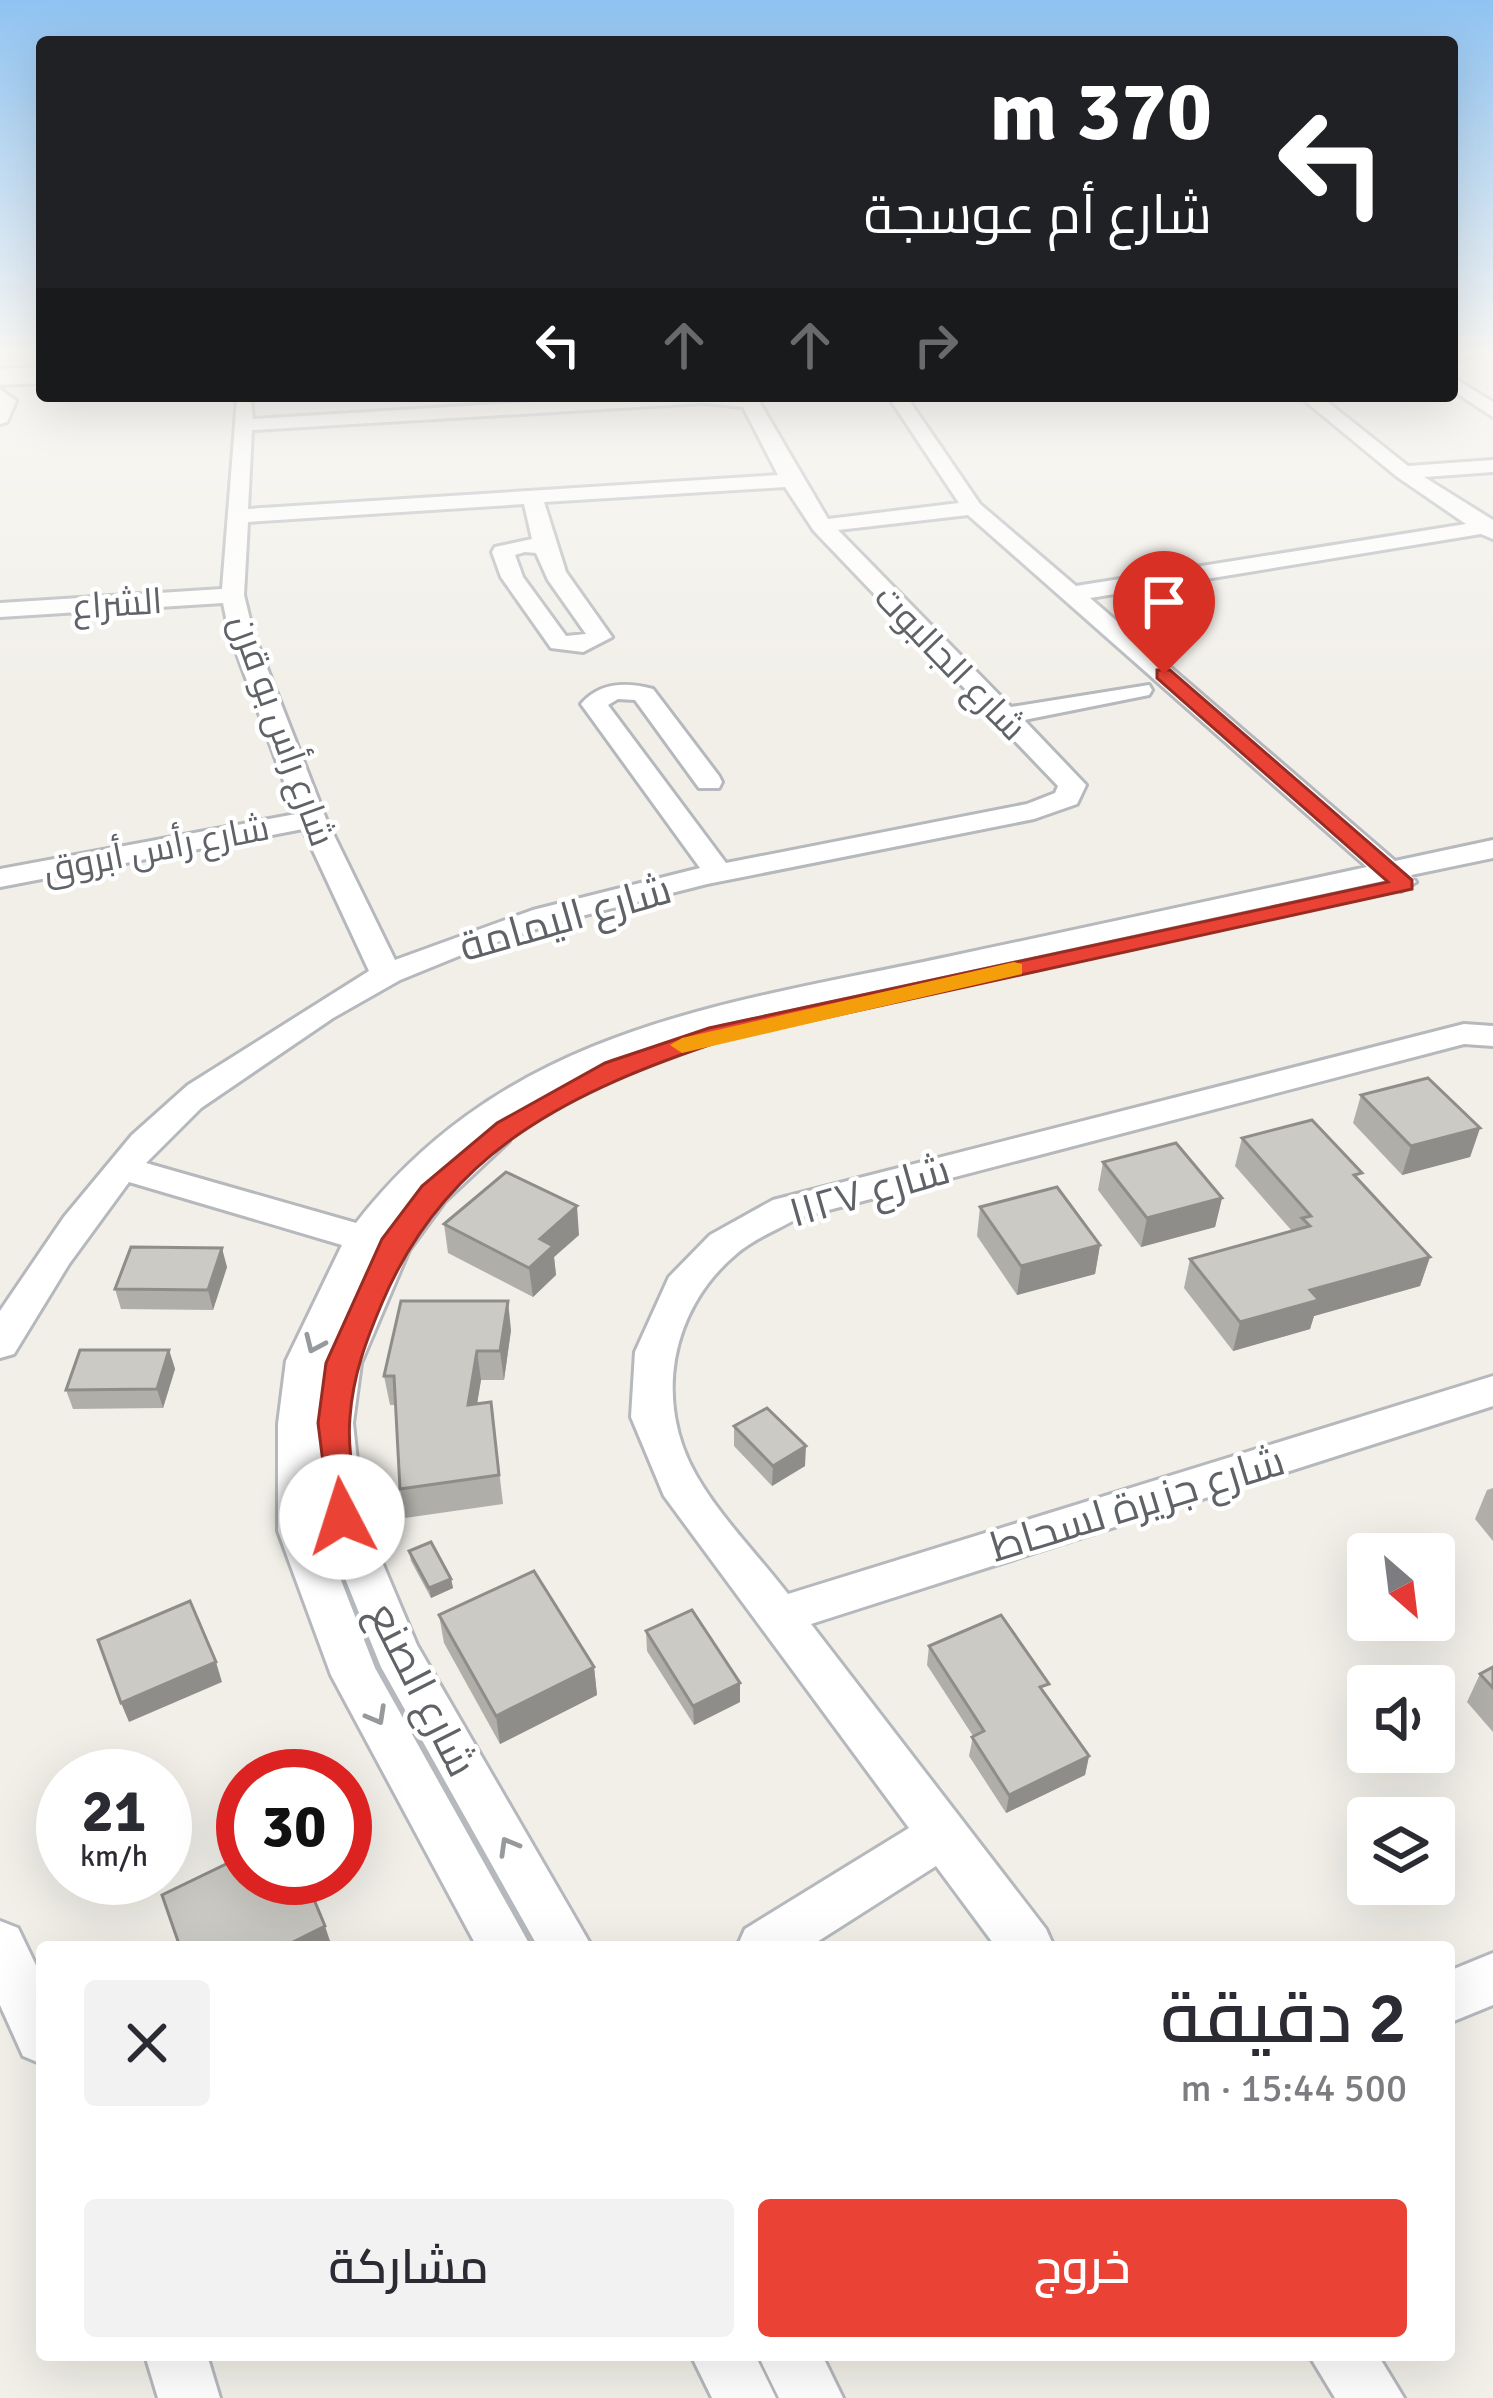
<!DOCTYPE html>
<html lang="ar">
<head>
<meta charset="utf-8">
<style>
	body { margin:0; font-family:Signika,Cairo,sans-serif; background:#f2f2f3; color:#2b2b33; direction:rtl; height:100vh; display:flex; flex-direction:column; font-size:45px; white-space:nowrap }
	* { box-sizing:border-box; margin:0 }
	p { font-size:39px; color:#7c7c81 }
	.icon { flex:none; width:66px; height:66px; fill:none; stroke:currentColor; stroke-width:2; stroke-linecap:round; stroke-linejoin:round }
	.map { position:relative; flex:1; overflow:hidden; direction:ltr }
	.side { position:absolute; left:36px; top:1941px; width:1419px; height:420px; display:flex; flex-direction:column; background:#fff; border-radius:12px; box-shadow:0 12px 48px #0002; direction:rtl }
	.side>* { flex:none }
	.guide { position:absolute; left:36px; top:36px; width:1422px; height:366px; border-radius:12px; box-shadow:0 12px 48px #0002; direction:rtl; background:#202124; color:#fff; overflow:hidden }
	.needle { width:78px; rotate:152deg }
	.controls { position:absolute; left:1347px; top:1533px; display:grid; gap:24px }
	.controls a { display:grid; place-items:center; width:108px; height:108px; border-radius:12px; background:#fff; box-shadow:0 12px 48px #0002; font-size:60px }
	.speed { position:absolute; left:36px; top:1749px; display:flex; gap:24px; font-size:60px; font-weight:700; text-align:center }
	.speed>* { display:grid; place-content:center; width:156px; height:156px; border-radius:50%; background:#fff; box-shadow:0 12px 48px #0002; line-height:1 }
	.speed small { font-size:30px; font-weight:400 }
	.speed .limit { border:18px solid #d22; background:#fff; color:#111 }
	.pin { position:absolute; display:grid; place-items:center; width:102px; height:102px; color:#fff; margin:-123px -51px; border-radius:50% 50% 50% 0; rotate:-45deg; box-shadow:0 0 12px #0007 }
	.pin .icon { rotate:45deg }
	.me { position:absolute; width:132px; margin:-66px; rotate:355deg; stroke-linejoin:round; filter:drop-shadow(0 0 9px #0008) }
	.turn { display:flex; align-items:center; gap:42px; height:252px; padding:0 48px; font-size:54px }
	.turn .icon { width:156px; height:156px; stroke-width:2.5 }
	.turn b { display:block; font-size:84px; line-height:102px }
	.lanes { display:flex; align-items:center; height:114px; padding:0 48px; background:#0003; justify-content:center; gap:60px; direction:ltr }
	.lanes .off { opacity:.35 }
	.round { display:grid; place-items:center; flex:none; width:126px; height:126px; border-radius:12px; background:#f2f2f3 }
	.headline { display:flex; align-items:center; justify-content:space-between; height:204px; padding:0 48px }
	h1 { font-size:72px; font-weight:600; line-height:90px }
	.button { display:flex; gap:24px; margin-top:auto; padding:24px 48px }
	.button a { flex:1; height:138px; border-radius:12px; background:#ea4335; color:#fff; font-size:48px; font-weight:600; line-height:138px; text-align:center }
	.button a+a { background:#f2f2f3; color:#2b2b33 }
	.map>svg:first-child { display:block }
	.lines { fill:none; stroke-linecap:round; stroke-linejoin:round }
	.minor-casing { stroke:#b5b8bc; stroke-width:6 }
	.secondary-casing { stroke:#b6babf; stroke-width:6 }
	.minor { fill:#fff; fill-rule:evenodd }
	.secondary { fill:#fff; fill-rule:evenodd }
	.wall { fill:#afaea9 }
	.shaded-wall { fill:#8f8d8a }
	.building { fill:#cccac5; stroke:#8f8d8a; stroke-width:3 }
	.oneway { stroke:#979a9d }
	.route { fill:#ea4335; stroke:#982c22; stroke-width:3 }
	.slow { fill:#f59e0b }
	.labels { text-anchor:middle; stroke-width:9; stroke-linejoin:round; paint-order:stroke }
	.far-street-label { font-size:36px; fill:#5f6368; stroke:#fff }
	.street-label { font-size:42px; fill:#5f6368; stroke:#fff }
</style>
</head>
<body>
<div class="map">
<svg width="1493" height="2398" viewBox="0 0 1493 2398">
	<rect width="100%" height="100%" fill="#f1efe8"/>
	<g class="lines">
		<defs>
			<g id="minor">
				<polygon points="1452,355 1478,355 1452,361"/>
				<polygon points="1452,377 1493,402 1493,417 1452,390"/>
				<polygon points="0,389 16,401 7,422 0,424"/>
				<path d="M 629,396 L 757,398 L 828,519 L 959,503 L 888,396 L 906,396 L 980,504 L 1076,586 L 1466,524 L 1396,476 L 1299,396 L 1320,396 L 1408,466 L 1493,460 L 1493,472 L 1424,477 L 1493,520 L 1493,539 L 1481,534 L 1090,598 L 1395,861 L 1493,840 L 1493,858 L 1411,875 L 1416,882 L 1401,891 L 1383,881 L 721,1024 L 611,1059 L 487,1131 L 504,1133 L 509,1141 L 445,1201 L 409,1250 L 361,1363 L 353,1423 L 363,1517 L 417,1645 L 592,1947 L 538,1947 L 381,1667 L 321,1519 L 322,1531 L 375,1668 L 531,1947 L 477,1947 L 331,1675 L 278,1531 L 278,1424 L 286,1361 L 342,1245 L 129,1182 L 69,1264 L 14,1354 L 0,1358 L 0,1311 L 64,1217 L 132,1135 L 188,1085 L 369,971 L 303,829 L 0,887 L 0,869 L 296,814 L 229,632 L 223,603 L 0,617 L 0,603 L 222,589 L 237,399 L 251,399 L 253,419 ZM 704,403 L 743,407 L 778,475 L 248,509 L 252,430 ZM 785,487 L 814,531 L 1058,786 L 1055,793 L 1027,804 L 726,863 L 608,705 L 618,699 L 635,700 L 699,788 L 719,788 L 722,782 L 719,776 L 653,689 C 626,682 600,682 581,704 L 700,868 L 533,910 L 395,960 L 326,819 L 253,632 L 244,595 L 248,522 L 524,504 L 532,539 L 495,547 L 492,552 L 501,577 L 551,648 L 583,652 L 612,637 L 566,572 L 544,502 ZM 968,515 L 1367,867 C 1227,897 1087,927 947,957 C 720,1005 508,1028 356,1223 L 146,1163 L 201,1108 L 333,1018 L 400,980 L 476,949 L 554,923 L 707,884 L 1034,819 L 1077,804 L 1086,785 L 1024,720 L 1149,695 L 1152,690 L 1149,685 L 1011,707 L 838,530 ZM 525,552 L 536,553 L 548,580 L 586,634 L 566,636 L 523,577 L 515,555 Z"/>
				<path d="M 1464,1024 L 1493,1026 L 1493,1046 L 1464,1044 L 798,1218 C 777,1230 751,1240 734,1256 C 670,1311 654,1402 696,1475 C 720,1517 758,1555 788,1594 L 1493,1376 L 1493,1406 L 811,1624 L 1046,1929 L 1054,1947 L 996,1947 L 936,1866 L 809,1947 L 737,1947 L 745,1929 L 909,1828 L 664,1496 L 631,1417 L 635,1352 L 669,1277 L 710,1235 L 773,1200 Z"/>
				<polygon points="0,1921 18,1928 42,1978 42,2064 23,2056 0,2005"/>
				<polygon points="1493,1953 1493,2005 1449,2023 1449,1971"/>
				<polygon points="145,2355 207,2355 220,2398 158,2398"/>
				<polygon points="691,2355 755,2355 776,2398 712,2398"/>
				<polygon points="758,2355 822,2355 843,2398 779,2398"/>
				<polygon points="1309,2355 1378,2355 1404,2398 1335,2398"/>
			</g>
			<polygon id="secondary" points="42,367 42,383 0,385 0,369"/>
		</defs>
		<use href="#minor" class="minor-casing"/>
		<use href="#secondary" class="secondary-casing"/>
		<use href="#minor" class="minor"/>
		<use href="#secondary" class="secondary"/>
	</g>
	<g class="wall">
		<polygon points="1361,1095 1480,1128 1470,1157 1402,1175 1353,1123"/>
		<polygon points="1242,1138 1360,1182 1430,1257 1420,1286 1314,1316 1310,1329 1233,1351 1184,1288 1190,1259 1292,1231 1235,1166"/>
		<polygon points="1103,1162 1222,1198 1215,1227 1141,1247 1098,1190"/>
		<polygon points="980,1207 1100,1245 1095,1274 1017,1295 977,1236"/>
		<polygon points="444,1224 579,1235 554,1257 556,1275 533,1297 448,1253"/>
		<polygon points="227,1267 213,1310 121,1309 115,1289"/>
		<polygon points="511,1330 504,1380 481,1380 477,1404 491,1402 503,1504 405,1518 400,1489 396,1405 390,1405 384,1376"/>
		<polygon points="169,1350 175,1369 163,1408 73,1409 66,1390"/>
		<polygon points="734,1426 805,1466 772,1486 734,1446"/>
		<polygon points="1493,1488 1493,1541 1475,1519 1487,1490"/>
		<polygon points="409,1551 451,1579 453,1588 431,1598 411,1561"/>
		<polygon points="439,1615 594,1667 597,1695 500,1744 444,1643"/>
		<polygon points="646,1631 740,1683 740,1702 694,1725 647,1651"/>
		<polygon points="929,1646 1046,1696 1089,1756 1085,1775 1006,1813 969,1756 973,1736 927,1665"/>
		<polygon points="1493,1667 1493,1732 1467,1702 1480,1674"/>
	</g>
	<g class="shaded-wall">
		<polygon points="1480,1128 1470,1157 1402,1175 1411,1146"/>
		<polygon points="1222,1198 1215,1227 1141,1247 1147,1218"/>
		<polygon points="577,1206 579,1235 554,1257 556,1275 533,1297 529,1268 540,1239"/>
		<polygon points="1100,1245 1095,1274 1017,1295 1021,1266"/>
		<polygon points="222,1248 227,1267 213,1310 208,1290"/>
		<polygon points="1430,1257 1420,1286 1314,1316 1310,1329 1233,1351 1240,1322 1310,1290"/>
		<polygon points="508,1301 511,1330 504,1380 500,1351"/>
		<polygon points="169,1350 175,1369 163,1408 157,1389"/>
		<polygon points="477,1351 481,1380 472,1434 468,1405"/>
		<polygon points="806,1446 805,1466 772,1486 773,1466"/>
		<polygon points="451,1579 453,1588 431,1598 429,1588"/>
		<polygon points="216,1662 222,1682 129,1722 121,1703"/>
		<polygon points="594,1667 597,1695 500,1744 496,1716"/>
		<polygon points="740,1683 740,1702 694,1725 693,1706"/>
		<polygon points="1089,1756 1085,1775 1006,1813 1009,1795"/>
		<polygon points="325,1926 332,1947 283,1947"/>
	</g>
	<g class="building">
		<polygon points="1428,1078 1480,1128 1411,1146 1361,1095"/>
		<polygon points="1312,1120 1362,1173 1354,1175 1430,1257 1310,1290 1319,1300 1240,1322 1190,1259 1310,1226 1302,1218 1311,1216 1242,1138"/>
		<polygon points="1176,1143 1222,1198 1147,1218 1103,1162"/>
		<polygon points="506,1172 577,1206 540,1239 553,1246 529,1268 444,1224"/>
		<polygon points="1057,1187 1100,1245 1021,1266 980,1207"/>
		<polygon points="131,1247 222,1248 208,1290 115,1289"/>
		<polygon points="401,1301 508,1301 500,1351 477,1351 468,1405 491,1402 499,1475 400,1489 394,1376 384,1376"/>
		<polygon points="80,1350 169,1350 157,1389 66,1390"/>
		<polygon points="767,1408 806,1446 773,1466 734,1426"/>
		<polygon points="431,1542 451,1579 429,1588 409,1551"/>
		<polygon points="534,1571 594,1667 496,1716 439,1615"/>
		<polygon points="190,1601 216,1662 121,1703 98,1640"/>
		<polygon points="692,1610 740,1683 693,1706 646,1631"/>
		<polygon points="1001,1615 1049,1684 1040,1687 1089,1756 1009,1795 972,1737 984,1731 929,1646"/>
		<polygon points="1493,1667 1493,1688 1480,1674"/>
		<polygon points="243,1856 243,1878 305,1878 325,1926 283,1947 180,1947 162,1895"/>
	</g>
	<defs><path id="oneway-chevron" d="M-2-3.5L2.5 0L-2 3.5" fill="none" stroke-width="1.6" stroke-linecap="round" stroke-linejoin="round" transform="scale(3)"/></defs>
	<g class="oneway">
		<use href="#oneway-chevron" transform="translate(314 1344) rotate(114)"/>
		<use href="#oneway-chevron" transform="translate(377 1716) rotate(61)"/>
		<use href="#oneway-chevron" transform="translate(508 1846) rotate(-120)"/>
	</g>
	<linearGradient id="sky" x2="0" y2="1"><stop stop-color="#8fc3f1"/><stop offset="0.51" stop-color="#f9f8f5"/><stop offset="1" stop-color="#f9f8f5" stop-opacity="0"/></linearGradient>
	<rect width="1493" height="691" fill="url(#sky)"/>
	<path class="route" d="M 1157,670 L 1170,670 L 1412,880 L 1412,889 L 724,1040 C 574,1090 447,1149 382,1303 C 366,1341 353,1375 350,1417 C 347,1449 355,1485 359,1517 L 354,1526 L 342,1530 L 331,1526 L 318,1423 L 326,1363 L 382,1239 L 422,1186 L 497,1123 L 605,1063 L 709,1028 L 1388,882 L 1157,678 Z"/>
	<polygon class="slow" points="1014,962 1022,964 1022,974 682,1053 670,1045 682,1038"/>
	<g class="labels">
		<g class="far-street-label">
			<text transform="translate(117 603) rotate(-4)" y="13">الشراع</text>
			<text transform="translate(951 662) rotate(46)" y="13">شارع الجالبوت</text>
			<text transform="translate(283 730) rotate(70)" y="13">شارع رأس بو قرن</text>
			<text transform="translate(156 848) rotate(-11)" y="13">شارع رأس أبروق</text>
		</g>
		<g class="street-label">
			<text transform="translate(565 917) rotate(-16)" y="15">شارع اليمامة</text>
			<text transform="translate(869 1190) rotate(-16)" y="15">شارع ١١٢٧</text>
			<text transform="translate(1137 1503) rotate(-17)" y="15">شارع جزيرة لسحاط</text>
			<text transform="translate(423 1689) rotate(63)" y="15">شارع الصنع</text>
		</g>
	</g>
</svg>
<div class="controls">
<a><svg class="needle" viewBox="-14 -14 28 28"><path d="M0-13l5 13h-10z" fill="#e53935"/><path d="M0 13l5-13h-10z" fill="#7c7c81"/></svg></a>
<a><svg class="icon" aria-label="sound" viewBox="0 0 24 24"><path d="M4 9h4l5-4v14l-5-4H4zM17 9q2 3 0 6"/></svg></a>
<a><svg class="icon" aria-label="layers" viewBox="0 0 24 24"><path d="M12 4l9 5-9 5-9-5zM3 14l9 5 9-5"/></svg></a>
</div>
<div class="speed"><div>21<small>km/h</small></div><div class="limit">30</div></div>
<div class="pin" style="left:1164px;top:674px;background:#d93025"><svg class="icon" aria-label="arrive" viewBox="0 0 24 24"><path d="M6 21V4h12l-3 4 3 4H6"/></svg></div>
<svg class="me" style="left:342px;top:1517px" viewBox="-20 -20 40 40"><circle r="19" fill="#fff"/><path d="M0-13L10 11 0 6-10 11z" fill="#ea4335"/></svg>
<div class="guide">
<div class="turn"><svg class="icon" aria-label="left" viewBox="0 0 24 24"><path d="M17 20v-9H6M10 6l-5 5 5 5"/></svg><div><b>370 m</b>شارع أم عوسجة</div></div>
<div class="lanes"><svg class="icon" aria-label="left" viewBox="0 0 24 24"><path d="M17 20v-9H6M10 6l-5 5 5 5"/></svg><svg class="icon off" aria-label="ahead" viewBox="0 0 24 24"><path d="M12 20V5M6 11l6-6 6 6"/></svg><svg class="icon off" aria-label="ahead" viewBox="0 0 24 24"><path d="M12 20V5M6 11l6-6 6 6"/></svg><svg class="icon off" aria-label="right" viewBox="0 0 24 24"><path d="M7 20v-9h11M14 6l5 5-5 5"/></svg></div>
</div>
<section class="side">
<div class="headline"><div><h1>2 دقيقة</h1><p>500 m · 15:44</p></div><a class="round"><svg class="icon" aria-label="close" viewBox="0 0 24 24"><path d="M6 6l12 12M18 6L6 18"/></svg></a></div>
<div class="button"><a>خروج</a><a>مشاركة</a></div>
</section>
</div>
</body>
</html>
